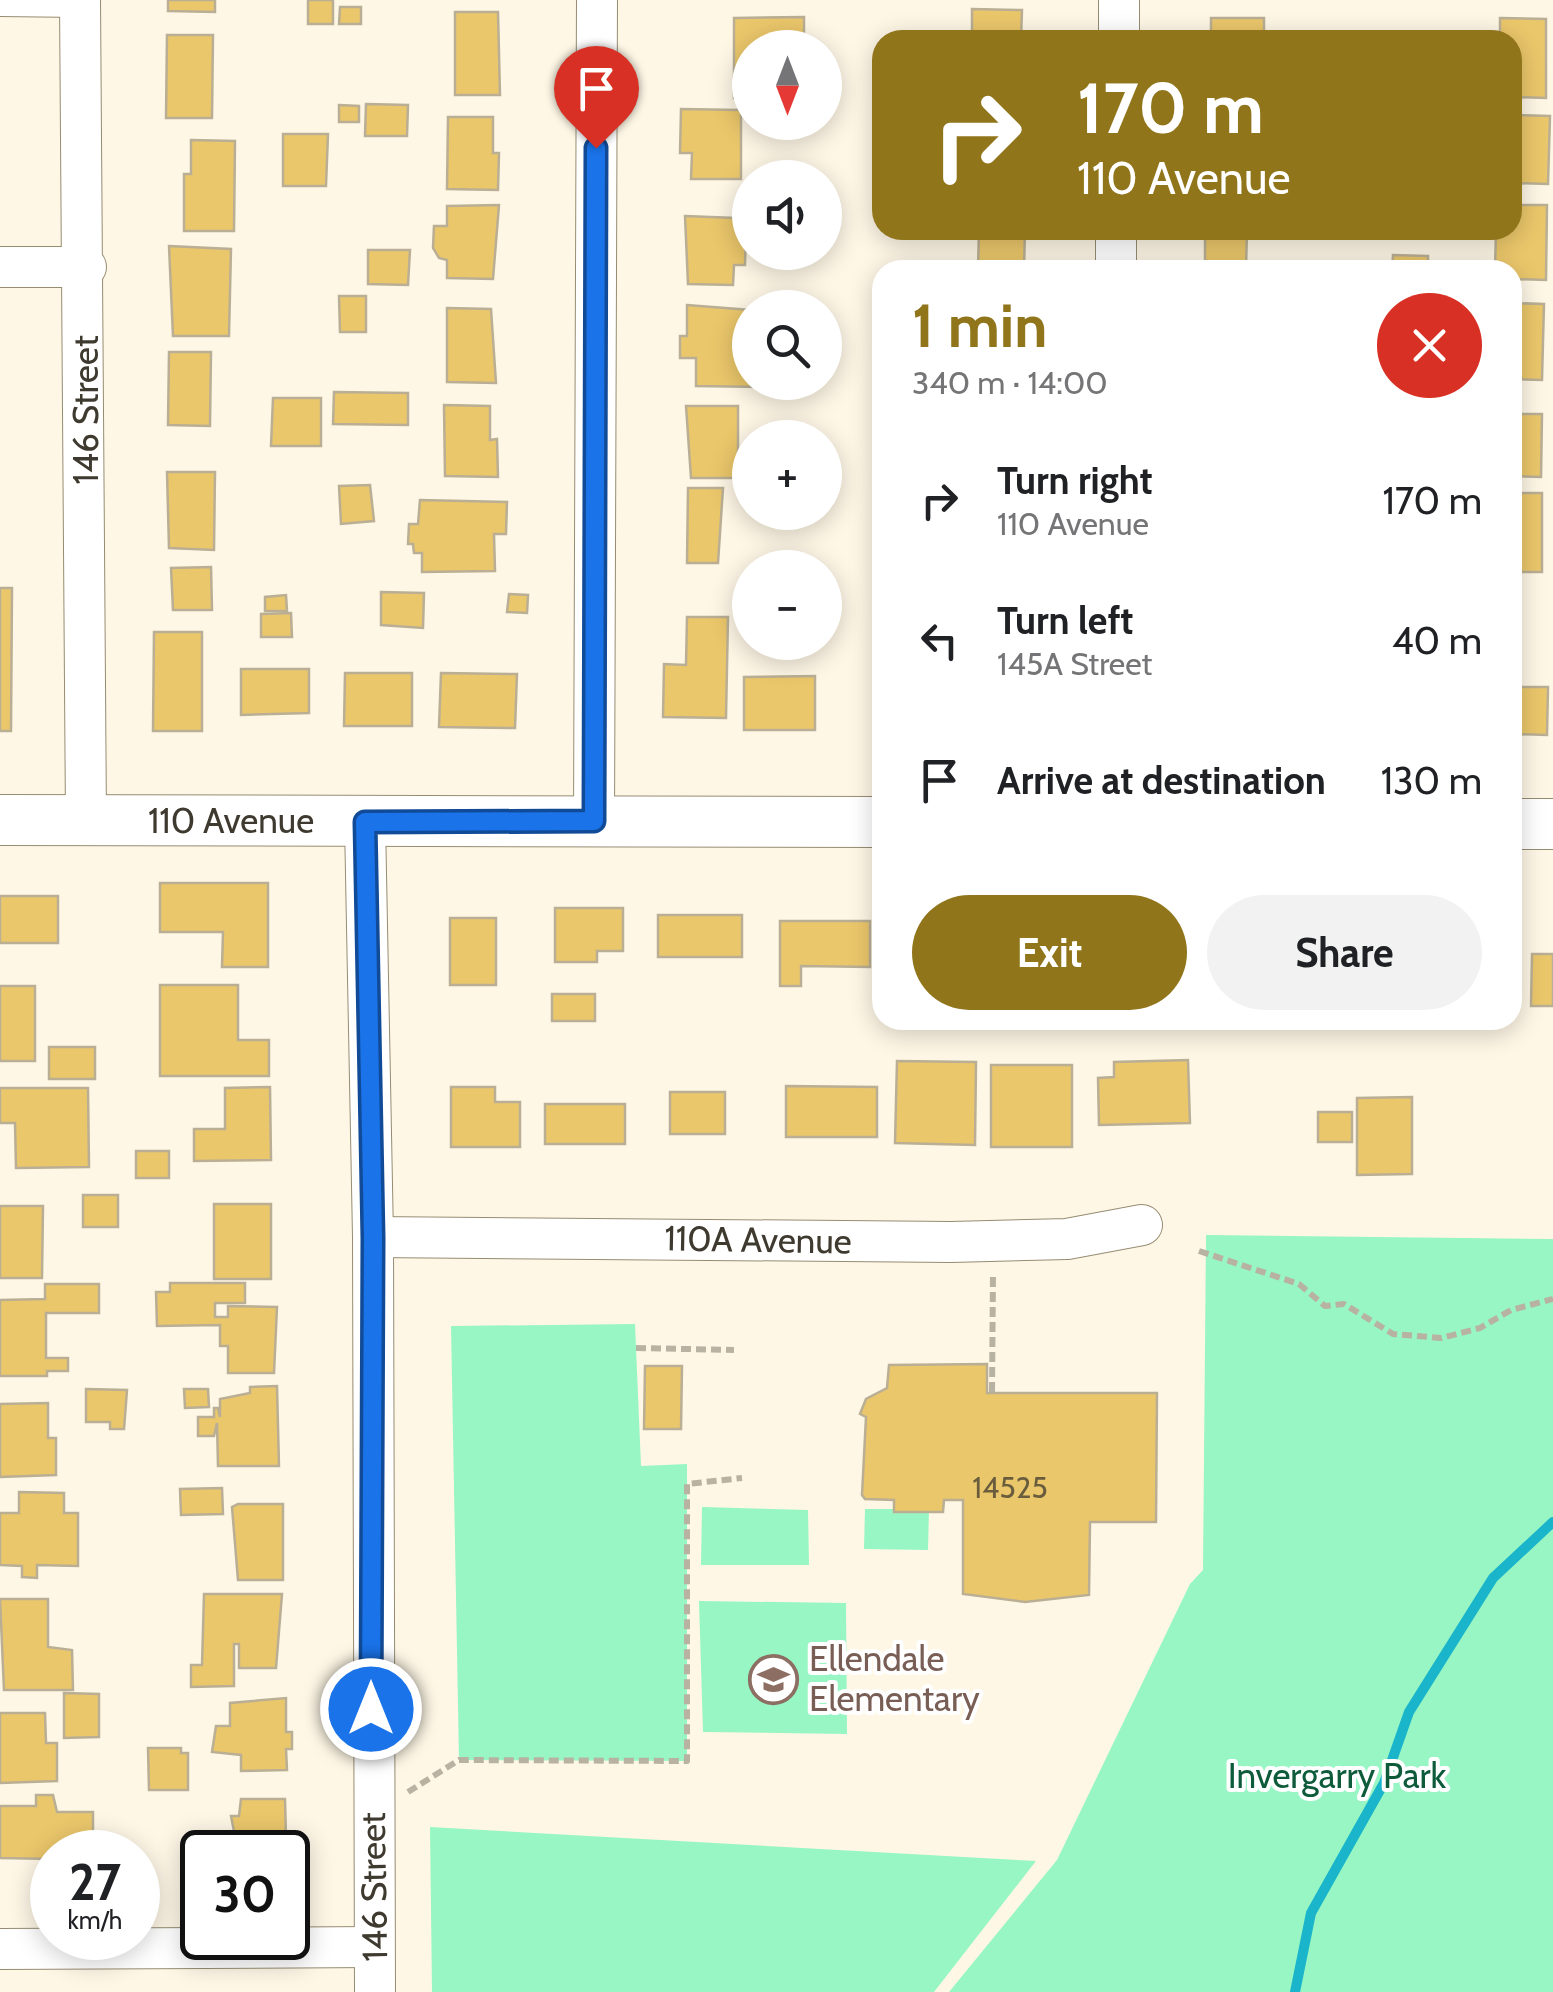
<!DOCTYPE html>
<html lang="en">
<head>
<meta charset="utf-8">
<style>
	body { margin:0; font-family:Cabin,sans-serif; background:#f2f2f2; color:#202124; height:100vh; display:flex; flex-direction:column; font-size:38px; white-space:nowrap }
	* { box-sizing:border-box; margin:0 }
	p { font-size:32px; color:#757577 }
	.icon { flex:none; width:55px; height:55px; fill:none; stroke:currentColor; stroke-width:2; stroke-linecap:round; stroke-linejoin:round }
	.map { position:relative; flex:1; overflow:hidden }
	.sheet { position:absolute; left:872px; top:260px; width:650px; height:770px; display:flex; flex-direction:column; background:#fff; border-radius:30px; box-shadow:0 5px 25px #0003 }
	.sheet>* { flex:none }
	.guide { position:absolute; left:872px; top:30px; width:650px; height:210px; border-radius:30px; box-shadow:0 5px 25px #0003; background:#90751b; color:#fff; overflow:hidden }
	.needle { width:65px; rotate:180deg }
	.controls { position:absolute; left:732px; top:30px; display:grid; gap:20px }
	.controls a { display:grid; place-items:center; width:110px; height:110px; border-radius:50%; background:#fff; box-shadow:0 5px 25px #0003; font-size:50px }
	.speed { position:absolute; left:30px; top:1830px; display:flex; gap:20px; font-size:50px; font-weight:700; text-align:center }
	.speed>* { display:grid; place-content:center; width:130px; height:130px; border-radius:50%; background:#fff; box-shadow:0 5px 25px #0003; line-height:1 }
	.speed small { font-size:25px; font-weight:400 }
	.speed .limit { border:5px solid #111; border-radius:15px; background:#fff; color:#111 }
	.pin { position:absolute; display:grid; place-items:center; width:85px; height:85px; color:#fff; margin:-102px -42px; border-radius:50% 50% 50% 0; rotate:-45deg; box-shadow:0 0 10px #0007 }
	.pin .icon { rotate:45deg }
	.me { position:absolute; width:110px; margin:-55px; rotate:0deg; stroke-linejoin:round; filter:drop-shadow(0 0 8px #0008) }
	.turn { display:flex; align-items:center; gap:35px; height:210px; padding:0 40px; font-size:45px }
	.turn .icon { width:130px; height:130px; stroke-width:2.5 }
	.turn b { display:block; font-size:70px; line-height:85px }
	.round { display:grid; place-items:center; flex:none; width:105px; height:105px; border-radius:52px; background:#f2f2f2 }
	.summary { display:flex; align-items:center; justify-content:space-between; height:170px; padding:0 40px }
	h1 { font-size:60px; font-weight:800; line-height:75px; color:#90751b }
	.action { display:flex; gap:20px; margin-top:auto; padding:20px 40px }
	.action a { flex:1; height:115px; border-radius:60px; background:#90751b; color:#fff; font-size:40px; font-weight:800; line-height:115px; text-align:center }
	.action a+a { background:#f2f2f2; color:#202124 }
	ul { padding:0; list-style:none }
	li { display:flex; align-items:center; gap:30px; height:140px; padding:0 40px }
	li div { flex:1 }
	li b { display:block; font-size:38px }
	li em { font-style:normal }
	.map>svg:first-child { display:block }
	.green { fill:#97f6c4 }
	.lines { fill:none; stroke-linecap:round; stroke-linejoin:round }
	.stream { stroke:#1ab5ca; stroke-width:10 }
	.building { fill:#ebc76b; stroke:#baaf94; stroke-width:2.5 }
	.service-casing { stroke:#978c72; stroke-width:22 }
	.minor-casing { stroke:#978c72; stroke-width:42 }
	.tertiary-casing { stroke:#978c72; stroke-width:52 }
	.path { stroke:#b8b2a3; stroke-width:6; stroke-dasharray:10 5; stroke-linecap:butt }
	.service { stroke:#fff; stroke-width:20 }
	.minor { stroke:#fff; stroke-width:40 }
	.tertiary { stroke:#fff; stroke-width:50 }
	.route-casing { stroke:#114b97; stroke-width:25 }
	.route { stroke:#1a73e8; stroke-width:18 }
	.labels { text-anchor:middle; stroke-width:8; stroke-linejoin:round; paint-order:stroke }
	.number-label { font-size:30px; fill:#6a5d3e }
	.street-label { font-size:35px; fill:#3f3a2f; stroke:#fff }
	.education-label { font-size:35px; fill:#785e54; stroke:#fff; text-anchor:start }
	.park-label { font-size:35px; fill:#0d5b3b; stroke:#fff }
</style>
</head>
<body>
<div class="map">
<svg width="1553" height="1992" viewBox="0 0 1553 1992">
	<rect width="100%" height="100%" fill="#fef7e6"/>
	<g class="green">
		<polygon points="1206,1235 1553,1239 1553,1992 949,1992 1057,1860 1190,1584 1203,1570"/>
		<polygon points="635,1324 641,1466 687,1464 687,1761 459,1760 451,1326"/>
		<polygon points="702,1507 808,1510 809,1565 701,1565"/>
		<polygon points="865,1509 929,1509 928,1550 864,1549"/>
		<polygon points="699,1601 846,1603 847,1734 703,1732"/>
		<polygon points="430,1827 1036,1861 934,1992 432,1992"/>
	</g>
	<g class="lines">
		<polyline class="stream" points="1295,1992 1311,1913 1384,1783 1409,1712 1493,1578 1553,1522"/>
	</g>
	<g class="building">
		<polygon points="168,0 215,0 215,12 168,11"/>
		<rect x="308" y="0" width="25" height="24"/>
		<polygon points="340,7 361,7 361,24 339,24"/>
		<polygon points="972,9 1022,10 1021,40 972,40"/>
		<polygon points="455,12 498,12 500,95 455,95"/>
		<polygon points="804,17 804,48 750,48 750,98 734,98 734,18"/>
		<rect x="1211" y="18" width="53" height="22"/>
		<polygon points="1500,18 1546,19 1546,98 1512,97 1512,40 1500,40"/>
		<polygon points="167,35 213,35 212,118 166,118"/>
		<polygon points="366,104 408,105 407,136 365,136"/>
		<polygon points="339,105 359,106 359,122 339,122"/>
		<polygon points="681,109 741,110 741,179 691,179 692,153 680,153"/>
		<polygon points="1512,115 1550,116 1548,184 1512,183"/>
		<polygon points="448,117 493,117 493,153 499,153 498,190 447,189"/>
		<polygon points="283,134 328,134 326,186 283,186"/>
		<polygon points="191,140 235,141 234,231 184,231 184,174 191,174"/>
		<polygon points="499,205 493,279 447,278 447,260 439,258 433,248 434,226 447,226 447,206"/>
		<polygon points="1512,205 1547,205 1546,280 1512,279 1512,270 1495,270 1496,230 1512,230"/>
		<polygon points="685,216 736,218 736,231 746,231 745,265 734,265 733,285 688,284"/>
		<polygon points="979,230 1025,230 1024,270 978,270"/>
		<polygon points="1205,230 1247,230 1246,270 1205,270"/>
		<polygon points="169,246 231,249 229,336 173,336"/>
		<polygon points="368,250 410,250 408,285 368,284"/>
		<polygon points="1393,255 1428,256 1428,270 1392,270"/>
		<polygon points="339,296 366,296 366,332 340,332"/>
		<polygon points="1512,303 1544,304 1542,380 1512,379"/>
		<polygon points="687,305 750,310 750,382 773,382 773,387 696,386 696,358 680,358 680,336 687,336"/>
		<polygon points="447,308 491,309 496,383 447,382"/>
		<polygon points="169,352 211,352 210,426 168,425"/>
		<polygon points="334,392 408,393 408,425 333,424"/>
		<polygon points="273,398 321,398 321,446 271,446"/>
		<polygon points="444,405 490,406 490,440 497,439 498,477 445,476"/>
		<polygon points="686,406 738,406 738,478 691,478"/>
		<polygon points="1512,414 1542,414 1541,477 1512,476"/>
		<polygon points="167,472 215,472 214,550 169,548"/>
		<polygon points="370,485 374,521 341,524 339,486"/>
		<polygon points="688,488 723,488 718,563 687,563"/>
		<rect x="1512" y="493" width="30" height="79"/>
		<polygon points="420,500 507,502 506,534 494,534 495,571 422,572 422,553 414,553 413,544 408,544 409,524 418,524"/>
		<polygon points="211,567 212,610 173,610 171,568"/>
		<polygon points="0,588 12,588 11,731 0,731"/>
		<polygon points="381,592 424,593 423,628 381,625"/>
		<polygon points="509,594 528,595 527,613 507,612"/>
		<polygon points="286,595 287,611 265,611 265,597"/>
		<polygon points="291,613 292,637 261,637 261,614"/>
		<polygon points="687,617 728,617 726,718 663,717 664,664 686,665"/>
		<polygon points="154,632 202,632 202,731 153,731"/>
		<polygon points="241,669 309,669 309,713 241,715"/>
		<polygon points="345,673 412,673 412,726 344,726"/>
		<polygon points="441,673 517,674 515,728 439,727"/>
		<polygon points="815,676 815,730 744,730 744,677"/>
		<polygon points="882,682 882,733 874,733 874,683"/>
		<polygon points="1512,687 1548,687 1547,735 1512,734"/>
		<polygon points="160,883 268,883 268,967 222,967 223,932 160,932"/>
		<rect x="0" y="896" width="58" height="47"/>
		<polygon points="555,908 623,908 623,951 597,951 597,962 555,962"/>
		<rect x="658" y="915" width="84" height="42"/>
		<rect x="450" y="918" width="46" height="67"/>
		<polygon points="780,921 870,921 870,967 801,966 801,986 780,986"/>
		<polygon points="1532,954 1553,954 1553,1006 1531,1006"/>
		<polygon points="160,985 238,985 238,1040 269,1040 269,1076 160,1076"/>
		<rect x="0" y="986" width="35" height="75"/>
		<rect x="552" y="994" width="43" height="27"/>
		<rect x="49" y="1047" width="46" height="32"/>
		<polygon points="1188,1060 1190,1123 1099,1125 1098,1078 1114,1077 1114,1062"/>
		<polygon points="897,1061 976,1062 975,1145 895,1143"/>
		<rect x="991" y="1065" width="81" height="82"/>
		<polygon points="786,1086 877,1087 877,1137 786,1137"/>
		<polygon points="270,1087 271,1160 194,1161 194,1129 225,1129 225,1088"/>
		<polygon points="451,1087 495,1087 495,1102 520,1102 520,1147 451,1147"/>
		<polygon points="0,1088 88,1088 89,1167 16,1168 15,1123 0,1123"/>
		<rect x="670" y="1092" width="55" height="42"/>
		<polygon points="1412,1097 1412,1174 1357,1175 1357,1098"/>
		<rect x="545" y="1104" width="80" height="40"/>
		<rect x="1318" y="1112" width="34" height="30"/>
		<rect x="136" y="1151" width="33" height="27"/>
		<rect x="83" y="1195" width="35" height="32"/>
		<rect x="214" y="1204" width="57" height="75"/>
		<polygon points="0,1206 43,1206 42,1278 0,1278"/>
		<polygon points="170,1283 245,1283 245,1303 215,1303 215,1317 228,1317 228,1306 277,1307 274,1373 228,1373 228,1346 220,1346 220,1325 157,1326 156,1292 170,1292"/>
		<polygon points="45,1284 99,1284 99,1313 46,1313 46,1358 68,1358 68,1371 47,1371 47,1376 0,1376 0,1300 45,1299"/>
		<polygon points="987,1364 987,1393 1157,1393 1156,1522 1090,1522 1089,1595 1025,1602 963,1594 963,1500 944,1500 943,1512 894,1512 894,1500 865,1499 862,1495 866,1417 860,1414 866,1399 887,1388 889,1365"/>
		<polygon points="645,1366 682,1366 681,1429 644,1429"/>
		<polygon points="277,1386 279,1466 218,1466 217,1423 214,1436 198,1436 198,1417 214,1417 214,1408 218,1408 220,1417 220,1399 250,1393 250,1387"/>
		<polygon points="86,1389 127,1390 124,1429 110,1429 110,1422 86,1422"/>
		<polygon points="184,1389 208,1389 209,1407 185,1408"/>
		<polygon points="48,1403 48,1438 56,1438 56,1475 0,1477 0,1404"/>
		<polygon points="222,1488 223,1514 181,1515 180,1489"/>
		<polygon points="19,1492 64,1493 64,1513 78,1513 78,1566 37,1565 37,1578 22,1577 22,1566 0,1565 0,1513 19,1513"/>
		<polygon points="238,1504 283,1504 283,1580 238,1580 232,1507"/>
		<polygon points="204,1594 282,1594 276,1668 239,1668 239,1644 234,1644 234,1686 191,1687 191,1665 202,1665"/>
		<polygon points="0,1599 48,1599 48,1647 72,1650 73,1690 4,1690"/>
		<polygon points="64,1693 99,1694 99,1737 64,1738"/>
		<polygon points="286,1698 286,1732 292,1732 292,1749 286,1749 287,1770 241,1771 241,1755 212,1752 216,1726 230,1726 230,1703"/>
		<polygon points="0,1713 45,1713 46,1743 57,1743 57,1781 0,1783"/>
		<polygon points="148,1748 181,1748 181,1753 188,1753 188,1790 149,1790"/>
		<polygon points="36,1795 53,1795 57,1812 93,1812 93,1852 52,1852 52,1859 0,1858 0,1806 36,1806"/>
		<polygon points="241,1799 285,1799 286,1838 280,1838 280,1852 238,1852 231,1816 239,1816"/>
	</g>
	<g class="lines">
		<defs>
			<polyline id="service" points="0,6 80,7"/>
			<g id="minor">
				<polyline points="80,0 86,821"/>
				<polyline points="1119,40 1119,0"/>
				<polyline points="0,267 86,267"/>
				<polyline points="1116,270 1116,230"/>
				<polyline points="594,821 597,0"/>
				<polyline points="365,822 373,1237 375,1992"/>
				<polyline points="373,1237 951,1242 1067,1239 1142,1225"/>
				<polyline points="0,1949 374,1947"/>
			</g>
			<g id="tertiary">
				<polyline points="0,820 882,822"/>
				<polyline points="1512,824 1553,824"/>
			</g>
		</defs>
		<use href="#service" class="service-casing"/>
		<use href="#minor" class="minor-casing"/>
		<use href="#tertiary" class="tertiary-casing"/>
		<g class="path">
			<polyline points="1199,1251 1299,1284 1325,1306 1344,1304 1393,1334 1441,1338 1480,1328 1511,1310 1553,1299"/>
			<polyline points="636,1348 734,1350"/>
			<polyline points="992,1392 993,1273"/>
			<polyline points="408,1792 459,1760 687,1761 687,1484 742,1478"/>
		</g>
		<use href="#service" class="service"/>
		<use href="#minor" class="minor"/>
		<use href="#tertiary" class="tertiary"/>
	</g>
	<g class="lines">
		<defs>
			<polyline id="route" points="371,1709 373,1238 365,822 594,821 596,148"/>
		</defs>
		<use href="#route" class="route-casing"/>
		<use href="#route" class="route"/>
	</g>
	<defs>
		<symbol id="school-ring" viewBox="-11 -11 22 22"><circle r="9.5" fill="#fff" stroke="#8d6e63" stroke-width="1.5"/><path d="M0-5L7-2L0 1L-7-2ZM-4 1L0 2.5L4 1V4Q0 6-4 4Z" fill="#8d6e63"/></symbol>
	</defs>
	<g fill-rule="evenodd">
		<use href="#school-ring" x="746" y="1652" width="55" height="55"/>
	</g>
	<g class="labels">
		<g class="number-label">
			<text x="1010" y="1498">14525</text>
		</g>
		<g class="street-label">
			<text transform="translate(86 410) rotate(-90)" y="12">146 Street</text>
			<text x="231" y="833">110 Avenue</text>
			<text transform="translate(758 1240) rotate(1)" y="12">110A Avenue</text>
			<text transform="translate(374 1887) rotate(-91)" y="12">146 Street</text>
		</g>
		<g class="education-label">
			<text x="809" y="1671">Ellendale<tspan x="809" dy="40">Elementary</tspan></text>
		</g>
		<g class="park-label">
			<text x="1337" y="1788">Invergarry Park</text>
		</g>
	</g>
</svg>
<div class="controls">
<a><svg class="needle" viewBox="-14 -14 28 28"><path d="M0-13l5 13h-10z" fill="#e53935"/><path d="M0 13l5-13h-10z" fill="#757577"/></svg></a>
<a><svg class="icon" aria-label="sound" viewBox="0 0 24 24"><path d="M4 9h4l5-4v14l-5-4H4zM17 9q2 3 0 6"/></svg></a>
<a><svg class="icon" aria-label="search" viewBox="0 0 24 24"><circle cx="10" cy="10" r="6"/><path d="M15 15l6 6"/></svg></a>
<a>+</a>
<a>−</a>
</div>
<div class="speed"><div>27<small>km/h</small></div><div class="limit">30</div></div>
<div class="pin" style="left:596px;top:148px;background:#d93025"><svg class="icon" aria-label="arrive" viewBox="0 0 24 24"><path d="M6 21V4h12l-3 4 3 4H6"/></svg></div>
<svg class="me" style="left:371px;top:1709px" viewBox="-20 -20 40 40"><circle r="17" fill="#1a73e8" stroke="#fff" stroke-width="3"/><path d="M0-11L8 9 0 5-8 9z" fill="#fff"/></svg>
<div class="guide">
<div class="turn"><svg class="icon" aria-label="right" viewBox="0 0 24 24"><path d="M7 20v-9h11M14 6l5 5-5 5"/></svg><div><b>170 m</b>110 Avenue</div></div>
</div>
<section class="sheet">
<div class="summary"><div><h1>1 min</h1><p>340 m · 14:00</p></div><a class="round" style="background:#d93025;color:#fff"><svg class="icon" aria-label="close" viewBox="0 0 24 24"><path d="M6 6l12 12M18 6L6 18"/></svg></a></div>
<ul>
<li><svg class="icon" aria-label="right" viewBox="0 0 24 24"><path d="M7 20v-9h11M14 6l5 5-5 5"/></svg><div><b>Turn right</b><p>110 Avenue</p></div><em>170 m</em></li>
<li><svg class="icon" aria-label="left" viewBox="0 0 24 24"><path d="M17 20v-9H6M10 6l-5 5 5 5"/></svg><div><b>Turn left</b><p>145A Street</p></div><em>40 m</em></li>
<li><svg class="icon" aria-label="arrive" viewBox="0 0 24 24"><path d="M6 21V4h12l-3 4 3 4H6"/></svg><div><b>Arrive at destination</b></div><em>130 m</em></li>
</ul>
<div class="action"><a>Exit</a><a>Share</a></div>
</section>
</div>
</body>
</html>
